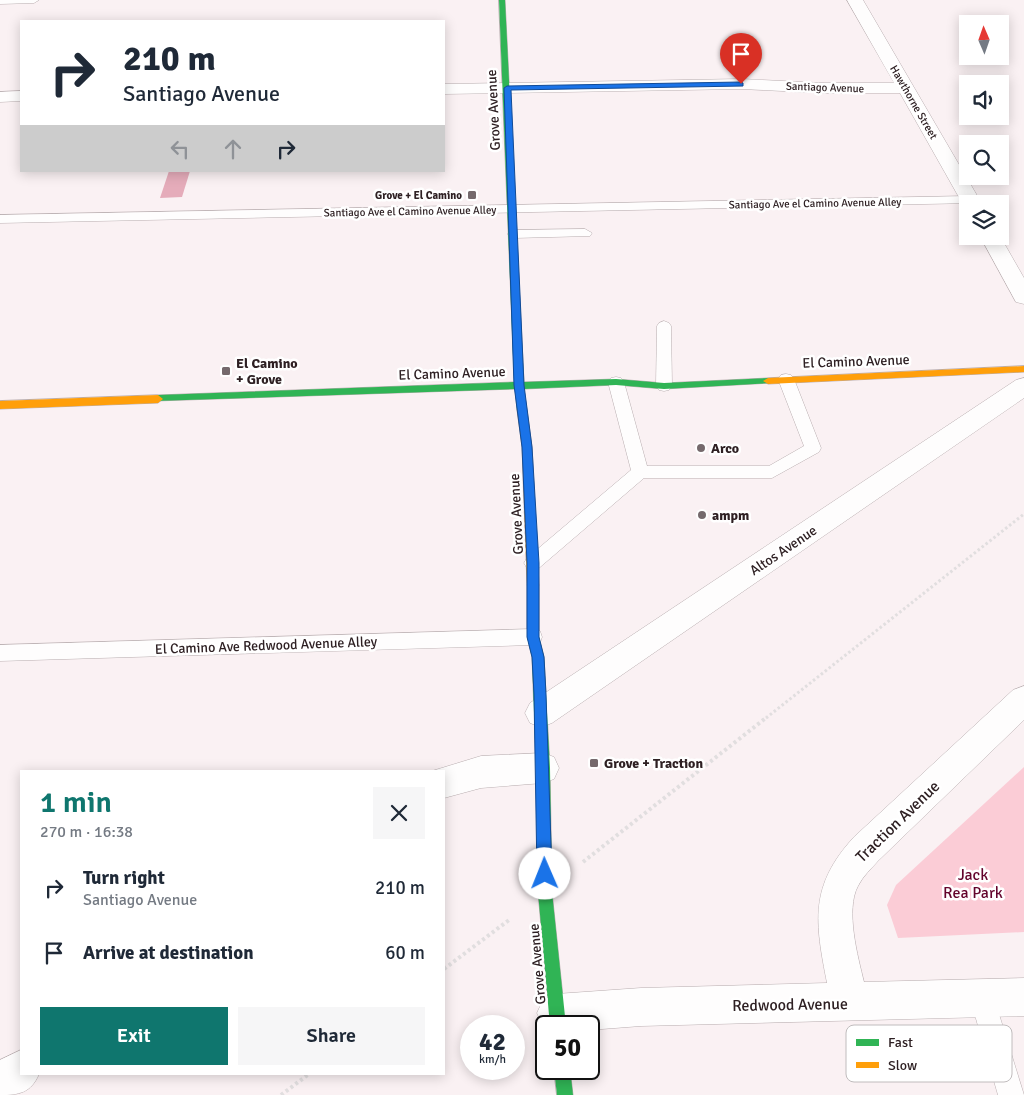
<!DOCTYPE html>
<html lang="en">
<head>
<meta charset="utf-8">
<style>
	body { margin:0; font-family:Signika,sans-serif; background:#f6f6f7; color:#1f2937; height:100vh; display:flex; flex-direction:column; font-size:19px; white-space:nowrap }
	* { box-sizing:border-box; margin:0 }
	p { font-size:16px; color:#747a83 }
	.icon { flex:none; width:28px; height:28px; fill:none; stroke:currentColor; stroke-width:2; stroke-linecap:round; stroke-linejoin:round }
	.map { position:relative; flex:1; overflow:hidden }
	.panel { position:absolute; left:20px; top:770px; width:425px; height:305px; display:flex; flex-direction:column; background:#fff; border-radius:0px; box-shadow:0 2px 12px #0003 }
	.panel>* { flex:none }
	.top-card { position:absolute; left:20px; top:20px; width:425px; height:152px; border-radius:0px; box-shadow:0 2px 12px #0003; background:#fff; color:#1f2937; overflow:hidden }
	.needle { width:32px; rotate:358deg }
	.controls { position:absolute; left:959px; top:15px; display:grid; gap:10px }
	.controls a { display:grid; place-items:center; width:50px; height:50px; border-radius:0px; background:#fff; box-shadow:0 2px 12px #0003; font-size:25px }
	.speed { position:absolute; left:460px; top:1015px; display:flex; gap:10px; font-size:25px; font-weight:700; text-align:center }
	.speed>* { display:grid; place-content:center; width:65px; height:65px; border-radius:50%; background:#fff; box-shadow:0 2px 12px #0003; line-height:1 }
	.speed small { font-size:12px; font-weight:400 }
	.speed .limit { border:2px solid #111; border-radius:8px; background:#fff; color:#111 }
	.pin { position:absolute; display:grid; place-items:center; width:42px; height:42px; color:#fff; margin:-51px -21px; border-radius:50% 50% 50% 0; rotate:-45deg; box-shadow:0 0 5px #0007 }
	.pin .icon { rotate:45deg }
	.me { position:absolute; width:55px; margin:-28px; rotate:359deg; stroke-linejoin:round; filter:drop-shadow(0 0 4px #0008) }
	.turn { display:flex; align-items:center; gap:18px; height:105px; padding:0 20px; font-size:22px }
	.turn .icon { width:65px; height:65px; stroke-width:2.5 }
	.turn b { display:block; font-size:35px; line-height:42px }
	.lanes { display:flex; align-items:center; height:48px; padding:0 20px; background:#0003; justify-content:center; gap:25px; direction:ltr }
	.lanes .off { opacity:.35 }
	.round { display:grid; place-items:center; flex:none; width:52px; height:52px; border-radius:0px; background:#f6f6f7 }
	.overview { display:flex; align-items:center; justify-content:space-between; height:85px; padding:0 20px }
	h1 { font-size:30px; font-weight:600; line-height:38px; color:#0f766e }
	.button { display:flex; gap:10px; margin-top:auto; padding:10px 20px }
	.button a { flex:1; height:58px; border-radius:0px; background:#0f766e; color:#fff; font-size:20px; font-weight:600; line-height:58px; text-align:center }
	.button a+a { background:#f6f6f7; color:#1f2937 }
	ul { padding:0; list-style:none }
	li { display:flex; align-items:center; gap:15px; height:65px; padding:0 20px }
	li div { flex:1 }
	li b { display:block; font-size:19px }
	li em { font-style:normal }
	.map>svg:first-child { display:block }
	.green { fill:#fbccd6 }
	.water { fill:#e5acba }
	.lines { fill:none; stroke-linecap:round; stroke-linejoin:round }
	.lane-casing { stroke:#b9aeb0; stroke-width:1 }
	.street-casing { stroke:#b9aeb0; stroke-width:1 }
	.fast-casing { stroke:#b9aeb0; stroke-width:1 }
	.slow-casing { stroke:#b9aeb0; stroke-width:1 }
	.path-far1 { stroke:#e1dedf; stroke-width:3; stroke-dasharray:2.5 2.5; stroke-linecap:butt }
	.path { stroke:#e1dedf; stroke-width:4; stroke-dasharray:3 3; stroke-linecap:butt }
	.lane { fill:#fefdfd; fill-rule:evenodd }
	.street { fill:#fefdfd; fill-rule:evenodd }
	.fast { fill:#30b455; fill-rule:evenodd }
	.slow { fill:#ff9f0a; fill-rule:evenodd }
	.route { fill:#1a73e8; stroke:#114b97 }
	.poi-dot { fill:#75696c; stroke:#fff; stroke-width:2 }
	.labels { text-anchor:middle; stroke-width:5; stroke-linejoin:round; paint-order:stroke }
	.far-street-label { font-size:11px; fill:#2e2023; stroke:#fff }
	.far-poi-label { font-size:11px; font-weight:bold; fill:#2e2023; stroke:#fff; text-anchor:end }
	.street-label { font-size:14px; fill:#2e2023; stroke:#fff }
	.poi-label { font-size:14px; font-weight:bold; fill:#2e2023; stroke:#fff; text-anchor:start }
	.near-street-label { font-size:16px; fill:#2e2023; stroke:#fff }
	.near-park-label { font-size:16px; fill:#63042c; stroke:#fff }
	.key { fill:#fff; stroke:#c0bcbd; stroke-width:1 }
	.key-label { font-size:14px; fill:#2e2023 }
</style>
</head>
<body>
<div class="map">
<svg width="1024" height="1095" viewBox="0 0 1024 1095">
	<rect width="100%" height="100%" fill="#faf1f3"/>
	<polygon class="green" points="1024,767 1024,932 898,938 887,905 896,885"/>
	<polygon class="water" points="169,171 190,171 182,197 160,198"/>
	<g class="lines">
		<defs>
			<g id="lane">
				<polygon points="0,0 39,0 34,3 0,4"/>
				<polygon points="970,196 974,197 976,200 974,203 0,223 0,215"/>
				<polygon points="585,229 592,233 590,236 514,238 507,234 514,230"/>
				<polygon points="664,321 669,323 671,326 672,386 669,390 664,391 659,390 656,386 657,326 659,323"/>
				<polygon points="786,374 791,375 794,379 821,448 819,452 772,478 644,478 539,568 533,570 527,568 524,563 527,558 631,470 608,382 611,378 616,377 621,378 624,382 647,466 769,466 804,446 778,379 781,375"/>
				<polygon points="533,629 540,631 542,637 540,643 533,645 0,661 0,645"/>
				<polygon points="982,986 990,990 994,998 1024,1095 998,1095 970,998 974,990"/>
			</g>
			<g id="street">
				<polygon points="847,0 863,0 982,204 968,204 968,209 965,208 900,93 824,93 741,89 444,94 444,84 741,79 824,83 894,83"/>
				<polygon points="21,91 21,101 0,102 0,92"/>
				<polygon points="980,236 1000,236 1024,278 1024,304 1016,302"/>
				<polygon points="1024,378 1024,398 552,723 541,727 530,723 525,713 530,703 1016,380"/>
				<path d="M 1024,686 L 1024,720 L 878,861 C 871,869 863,876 858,886 C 845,910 858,957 864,982 L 1024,978 L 1024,1016 L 641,1026 L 589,1030 L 589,1026 L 546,1026 L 546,1028 L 543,1026 L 537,1013 L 543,1000 L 556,994 L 641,988 L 827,983 C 815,922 809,886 854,837 L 1013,690 Z"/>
				<polygon points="543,753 554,757 559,768 554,779 543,783 481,788 444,798 444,771 432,771 481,756"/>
				<path d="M 21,1050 L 21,1074 L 39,1074 C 31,1093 19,1095 0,1095 L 0,1060 Z"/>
			</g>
			<g id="fast">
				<polygon points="499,0 505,0 524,382 616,379 664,383 768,378 773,381 771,383 664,389 616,385 524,389 527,410 522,414 517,410 515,389 155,401 153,399 158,395 514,382"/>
				<polygon points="533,580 537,582 539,585 539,637 544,657 550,768 552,892 566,1026 550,1026 538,892 536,768 532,657 527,637 527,585 529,582"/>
				<polygon points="554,1069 570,1069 573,1095 557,1095"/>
			</g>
			<g id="slow">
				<polygon points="1024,366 1024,372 768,384 763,381 768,378"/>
				<polygon points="158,395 163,399 158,403 0,409 0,401"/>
				<polygon points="522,406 527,410 532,447 539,585 537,588 533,590 529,588 527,585 522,447 517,410"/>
			</g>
		</defs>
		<use href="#lane" class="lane-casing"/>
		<use href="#street" class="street-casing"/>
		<use href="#fast" class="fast-casing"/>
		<use href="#slow" class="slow-casing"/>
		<polyline class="path-far1" points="766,718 1024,514"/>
		<g class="path">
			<polyline points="583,862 767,717"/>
			<polyline points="444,969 509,920"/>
			<polyline points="281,1095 309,1074"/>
		</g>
		<use href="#lane" class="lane"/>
		<use href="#street" class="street"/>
		<use href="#fast" class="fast"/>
		<use href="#slow" class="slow"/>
	</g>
	<polygon class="route" points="741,82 743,83 743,86 511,90 524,385 532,447 539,563 539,637 544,657 546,694 552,874 550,879 545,881 540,879 537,874 534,694 532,657 527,637 527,563 522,447 514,385 504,88 507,86"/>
	<g class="poi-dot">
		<rect x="467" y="190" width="10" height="10" rx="2.5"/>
		<rect x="221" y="366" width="10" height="10" rx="2.5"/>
		<circle cx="701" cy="448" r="5"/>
		<circle cx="702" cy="515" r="5"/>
		<rect x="589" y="758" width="10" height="10" rx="2.5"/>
	</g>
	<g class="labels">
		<g class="far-street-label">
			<text transform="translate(825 87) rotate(2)" y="4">Santiago Avenue</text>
			<text transform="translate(914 102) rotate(60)" y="4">Hawthorne Street</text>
			<text transform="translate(815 203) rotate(-1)" y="4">Santiago Ave el Camino Avenue Alley</text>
			<text transform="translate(410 211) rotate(-1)" y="4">Santiago Ave el Camino Avenue Alley</text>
		</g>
		<g class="far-poi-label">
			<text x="462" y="199">Grove + El Camino</text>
		</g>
		<g class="street-label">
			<text transform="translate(493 110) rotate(-93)" y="5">Grove Avenue</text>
			<text transform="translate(856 361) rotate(-2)" y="5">El Camino Avenue</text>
			<text transform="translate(452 373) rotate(-2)" y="5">El Camino Avenue</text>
			<text transform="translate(516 514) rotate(-93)" y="5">Grove Avenue</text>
			<text transform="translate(783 550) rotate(-34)" y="5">Altos Avenue</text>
			<text transform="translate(266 645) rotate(-2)" y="5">El Camino Ave Redwood Avenue Alley</text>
			<text transform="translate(537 964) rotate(-95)" y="5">Grove Avenue</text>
		</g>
		<g class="poi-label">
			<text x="236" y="368">El Camino<tspan x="236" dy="16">+ Grove</tspan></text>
			<text x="711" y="453">Arco</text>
			<text x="712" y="520">ampm</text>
			<text x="604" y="768">Grove + Traction</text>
		</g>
		<g class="near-street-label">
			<text transform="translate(897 821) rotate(-44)" y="6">Traction Avenue</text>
			<text transform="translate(790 1004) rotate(-1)" y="6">Redwood Avenue</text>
		</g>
		<g class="near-park-label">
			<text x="973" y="880">Jack<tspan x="973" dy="18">Rea Park</tspan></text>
		</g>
	</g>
	<rect x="846" y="1025" width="166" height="57" rx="8" class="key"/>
	<rect x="856" y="1039" width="23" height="7" fill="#30b455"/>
	<rect x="856" y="1062" width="23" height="6" fill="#ff9f0a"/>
	<g class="key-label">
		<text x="888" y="1047">Fast</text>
		<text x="888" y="1070">Slow</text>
	</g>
</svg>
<div class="controls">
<a><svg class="needle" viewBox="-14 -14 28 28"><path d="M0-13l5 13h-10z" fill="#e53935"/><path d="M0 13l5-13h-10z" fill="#747a83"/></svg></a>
<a><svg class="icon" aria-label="sound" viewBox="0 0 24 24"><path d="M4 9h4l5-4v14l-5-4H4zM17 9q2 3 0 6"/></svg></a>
<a><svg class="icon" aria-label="search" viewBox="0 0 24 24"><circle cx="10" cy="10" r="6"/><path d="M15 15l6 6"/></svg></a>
<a><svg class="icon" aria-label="layers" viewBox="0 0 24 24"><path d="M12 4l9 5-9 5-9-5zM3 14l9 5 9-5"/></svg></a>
</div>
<div class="speed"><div>42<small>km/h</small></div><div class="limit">50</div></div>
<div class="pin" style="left:741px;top:84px;background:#d93025"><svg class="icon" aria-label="arrive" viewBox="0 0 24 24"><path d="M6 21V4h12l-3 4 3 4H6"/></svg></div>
<svg class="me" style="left:545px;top:874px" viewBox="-20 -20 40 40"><circle r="19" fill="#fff"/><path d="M0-13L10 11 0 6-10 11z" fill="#1a73e8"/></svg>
<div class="top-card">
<div class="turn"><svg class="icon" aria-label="right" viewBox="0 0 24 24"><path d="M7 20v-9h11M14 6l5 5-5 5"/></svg><div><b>210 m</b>Santiago Avenue</div></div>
<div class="lanes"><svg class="icon off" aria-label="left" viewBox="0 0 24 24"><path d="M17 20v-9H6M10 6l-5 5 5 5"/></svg><svg class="icon off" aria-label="ahead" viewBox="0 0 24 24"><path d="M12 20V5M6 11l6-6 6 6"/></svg><svg class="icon" aria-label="right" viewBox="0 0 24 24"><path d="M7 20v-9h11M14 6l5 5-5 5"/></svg></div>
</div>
<section class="panel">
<div class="overview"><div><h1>1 min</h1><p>270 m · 16:38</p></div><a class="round"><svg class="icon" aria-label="close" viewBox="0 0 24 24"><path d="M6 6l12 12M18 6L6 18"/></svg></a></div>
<ul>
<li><svg class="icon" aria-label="right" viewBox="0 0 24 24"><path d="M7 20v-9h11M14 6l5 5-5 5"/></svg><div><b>Turn right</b><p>Santiago Avenue</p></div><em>210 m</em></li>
<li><svg class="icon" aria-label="arrive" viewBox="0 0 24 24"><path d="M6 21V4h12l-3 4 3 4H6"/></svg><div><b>Arrive at destination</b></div><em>60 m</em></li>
</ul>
<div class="button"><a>Exit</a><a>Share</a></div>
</section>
</div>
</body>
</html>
